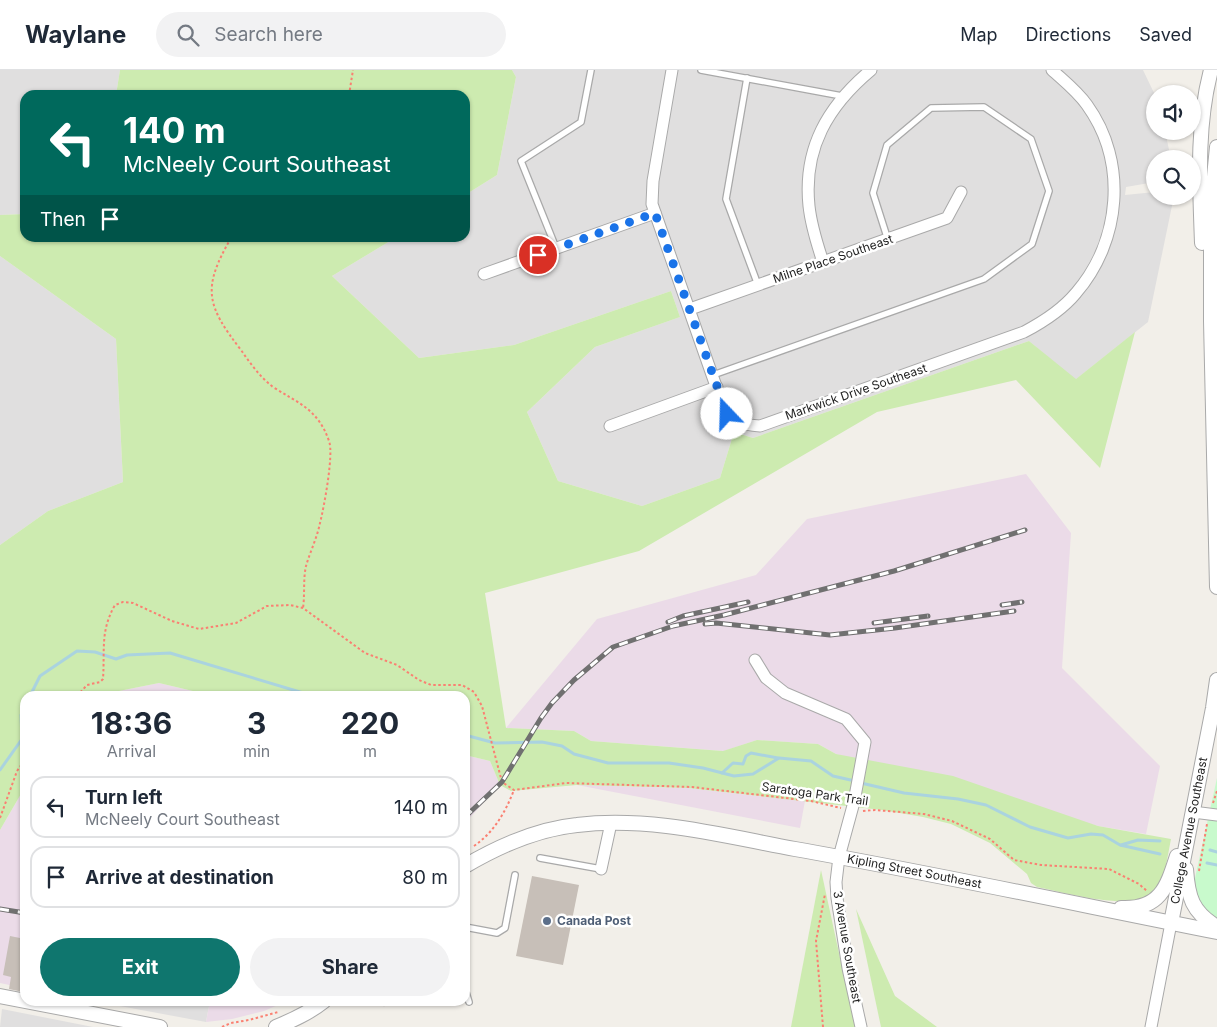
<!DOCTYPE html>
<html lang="en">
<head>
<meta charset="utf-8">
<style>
	body { margin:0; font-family:Inter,sans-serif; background:#f2f2f3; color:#1f2937; height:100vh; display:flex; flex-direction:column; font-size:19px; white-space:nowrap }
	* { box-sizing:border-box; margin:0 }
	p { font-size:16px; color:#747a83 }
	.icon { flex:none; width:28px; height:28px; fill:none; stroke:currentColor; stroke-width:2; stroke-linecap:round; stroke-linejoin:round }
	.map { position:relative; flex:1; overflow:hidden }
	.panel { position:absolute; left:20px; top:621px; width:450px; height:315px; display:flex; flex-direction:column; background:#fff; border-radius:15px; box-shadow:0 1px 4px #0004 }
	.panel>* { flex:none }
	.guide { position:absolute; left:20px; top:20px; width:450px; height:152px; border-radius:15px; box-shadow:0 1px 4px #0004; background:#00695c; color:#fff; overflow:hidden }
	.tools { position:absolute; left:1146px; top:15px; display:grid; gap:10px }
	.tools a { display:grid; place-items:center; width:55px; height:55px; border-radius:50%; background:#fff; box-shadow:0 1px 4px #0004; font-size:25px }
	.pin { position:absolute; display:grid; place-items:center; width:42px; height:42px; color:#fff; margin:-21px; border:2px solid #fff; border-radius:50%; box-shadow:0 1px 5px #0007 }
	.me { position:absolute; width:55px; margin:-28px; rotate:339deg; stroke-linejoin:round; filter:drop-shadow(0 0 4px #0008) }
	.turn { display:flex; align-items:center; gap:18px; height:105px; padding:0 20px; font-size:22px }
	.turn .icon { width:65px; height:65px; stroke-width:2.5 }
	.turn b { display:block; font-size:35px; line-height:42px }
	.then { display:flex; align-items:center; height:48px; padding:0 20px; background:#0003; gap:10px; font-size:19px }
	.eta { display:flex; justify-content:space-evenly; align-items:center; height:85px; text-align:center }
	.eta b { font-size:30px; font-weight:700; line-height:35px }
	.action { display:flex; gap:10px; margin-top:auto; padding:10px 20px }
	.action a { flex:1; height:58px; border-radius:30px; background:#0f766e; color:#fff; font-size:20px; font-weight:700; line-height:58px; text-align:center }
	.action a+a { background:#f2f2f3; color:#1f2937 }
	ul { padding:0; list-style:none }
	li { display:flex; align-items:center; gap:15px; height:62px; margin:0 10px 8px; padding:0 10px; border:2px solid #e0e1e3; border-radius:15px }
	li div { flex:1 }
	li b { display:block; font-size:19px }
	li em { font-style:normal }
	header { display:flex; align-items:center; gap:30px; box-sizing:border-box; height:70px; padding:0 25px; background:#fff; border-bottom:1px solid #e0e1e3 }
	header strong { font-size:24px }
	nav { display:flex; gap:28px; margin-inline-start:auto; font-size:18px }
	.search { width:350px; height:45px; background:#f2f2f3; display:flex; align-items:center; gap:12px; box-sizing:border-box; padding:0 18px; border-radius:28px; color:#747a83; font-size:19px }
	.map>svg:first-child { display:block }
	.residential { fill:#e0dfdf }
	.industrial { fill:#ebdbe8 }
	.grass { fill:#cdebb0 }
	.park { fill:#c8facc }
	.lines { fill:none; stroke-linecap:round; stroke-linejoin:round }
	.stream { stroke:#aad3df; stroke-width:3 }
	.building { fill:#c7bfb8 }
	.service-casing { stroke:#a9a9a9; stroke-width:8 }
	.minor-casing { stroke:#a9a9a9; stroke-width:13 }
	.tertiary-casing { stroke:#a9a9a9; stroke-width:16 }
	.path { stroke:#fa8072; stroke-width:2; stroke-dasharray:2.5 2.5; stroke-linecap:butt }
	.service { stroke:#fff; stroke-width:5.5 }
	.minor { stroke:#fff; stroke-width:11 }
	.tertiary { stroke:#fff; stroke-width:14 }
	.rail-casing { stroke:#707070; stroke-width:5 }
	.rail { stroke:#fff; stroke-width:3; stroke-dasharray:9; stroke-linecap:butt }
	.route { stroke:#1a73e8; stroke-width:9; stroke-dasharray:0 16.2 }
	.service-dot { fill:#5c6f8a; stroke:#fff; stroke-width:2 }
	.labels { text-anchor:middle; stroke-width:5; stroke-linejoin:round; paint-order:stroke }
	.street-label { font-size:12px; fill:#222; stroke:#fff }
	.service-label { font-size:12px; font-weight:bold; fill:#4e5e75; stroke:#fff; text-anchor:start }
</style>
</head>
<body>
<header>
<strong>Waylane</strong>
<div class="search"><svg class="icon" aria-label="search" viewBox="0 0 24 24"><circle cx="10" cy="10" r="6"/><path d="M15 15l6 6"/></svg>Search here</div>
<nav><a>Map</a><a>Directions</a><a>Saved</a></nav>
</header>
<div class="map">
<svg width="1217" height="957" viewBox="0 0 1217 957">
	<rect width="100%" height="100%" fill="#f2efe9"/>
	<g class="residential">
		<polygon points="0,0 120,0 116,25 25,25 25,144 0,145"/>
		<polygon points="512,0 1143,0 1155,25 1155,61 1165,61 1171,89 1155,89 1155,112 1126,117 1125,125 1155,122 1155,126 1174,126 1148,252 1075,310 1029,271 753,368 734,362 720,408 642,436 558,411 527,342 595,277 680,247 671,221 514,275 419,288 332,206 395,168 465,168 465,125 497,105 516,7"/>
		<polygon points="0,186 116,269 123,412 48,441 0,475"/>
		<polygon points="110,931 210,931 206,952 109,934"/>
		<polygon points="2,939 93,957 0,957"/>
	</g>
	<g class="industrial">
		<polygon points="1026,404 1071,463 1062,598 1160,696 1146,764 1098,756 836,684 818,674 757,670 724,681 591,671 574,661 506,658 597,549 756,505 807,449"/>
		<polygon points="159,613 214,626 94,626"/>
		<polygon points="465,685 490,691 500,715 465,753"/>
		<polygon points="577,715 688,718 805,731 800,758"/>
		<polygon points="25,717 25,884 19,917 0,913 0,760"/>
		<polygon points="210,931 287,931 264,941 232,949 206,952"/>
	</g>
	<g class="grass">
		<polygon points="120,0 512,0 516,7 497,105 465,125 465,25 116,25"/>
		<path d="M 25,144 L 25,168 L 395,168 L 332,206 L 419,288 L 514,275 L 671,221 L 680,247 L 595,277 L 527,342 L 558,411 L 642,436 L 720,408 L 734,362 L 753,368 L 1029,271 L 1076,309 L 1135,262 L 1100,398 L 1016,310 L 877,342 L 639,481 L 485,523 L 506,658 L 574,661 L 591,671 L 723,681 L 757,670 L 818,674 L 836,684 L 953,706 L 1098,756 L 1171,769 C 1169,779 1164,810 1160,818 C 1144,846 1063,822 1037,817 L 1031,813 L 1027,804 L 990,773 L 951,754 L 923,747 L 882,740 L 688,718 L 577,715 L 511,721 L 500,715 L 490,691 L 465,685 L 465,626 L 214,626 L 159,613 L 94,626 L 25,626 L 25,717 L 0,760 L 0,475 L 48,441 L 123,412 L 116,269 L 0,186 L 0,145 Z"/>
		<polygon points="821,800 855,957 791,957"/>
		<polygon points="856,839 895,926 937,957 881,957"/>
	</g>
	<path class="park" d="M 1217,708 L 1217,848 C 1200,840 1195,825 1195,808 Z"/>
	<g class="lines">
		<g class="stream">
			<polyline points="30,626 40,606 77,581 95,582 116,589 127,585 170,583 310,625 318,626"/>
			<polyline points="465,665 495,673 542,672 562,676 574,684 608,693 669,693 703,698 734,706 753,704 779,688 811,691 833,706 855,711"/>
			<polyline points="0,700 22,669 21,645 25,636"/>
			<polyline points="722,703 733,693 743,694 746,686 751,683 778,688"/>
			<polyline points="861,713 904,723 958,729 986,735 1030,757 1068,768 1091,764 1103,765 1120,775 1160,784"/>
			<polyline points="1121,775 1138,770 1160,771"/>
			<polyline points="1210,780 1217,782"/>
			<polyline points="1207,793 1217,795"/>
		</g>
	</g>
	<g class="building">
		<polygon points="532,806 579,815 563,895 516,886"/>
		<polygon points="10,866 25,869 25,912 23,922 9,919 11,907 3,905"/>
	</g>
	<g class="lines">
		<defs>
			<g id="service">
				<polyline points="701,0 842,26"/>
				<polyline points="747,8 726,129 758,215"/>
				<polyline points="556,178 521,91 581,52 591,0"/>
				<polyline points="713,305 984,209 1032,174 1049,121 1031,69 984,37 931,38 887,75 873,123 888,170"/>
				<polyline points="540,788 601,799"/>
				<polyline points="465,857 497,863 505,858 515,805"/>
				<polyline points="465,919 469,932"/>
				<polyline points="384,932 385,931"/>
			</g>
			<g id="minor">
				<path d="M 672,0 L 653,111 L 652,134 L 723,336 C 730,351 743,355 760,356 L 1024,262 C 1043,252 1062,240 1076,223 C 1121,171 1128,92 1087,35 C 1077,21 1064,11 1052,0"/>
				<path d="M 823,192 C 817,174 811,155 809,136 C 803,78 828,36 871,0"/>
				<polyline points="484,204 655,143"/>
				<polyline points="690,239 947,148 961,122"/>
				<polyline points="610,356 717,317"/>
				<polyline points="755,590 766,608 785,623 846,649 865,672 854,732 839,787 836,812 837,828 848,898 861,957"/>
				<polyline points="1193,742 1217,745"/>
				<polyline points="601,799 611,753"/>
				<polyline points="1151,957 1171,853"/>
			</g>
			<g id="tertiary">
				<polyline points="1217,77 1211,137 1211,251 1217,517"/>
				<path d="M 1202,173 C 1200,115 1196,57 1211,0"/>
				<path id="s1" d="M 465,796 C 499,776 536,759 577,755 C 650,746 724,766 795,779 C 936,804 1076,834 1217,862"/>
				<path d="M 1186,799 C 1188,827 1192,842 1217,857"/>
				<path d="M 1121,838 C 1160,840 1167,817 1177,786"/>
				<path id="s2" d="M 1171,853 L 1213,638 L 1217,610"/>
				<polyline points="0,926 160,957"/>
				<path d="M 276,957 C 293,950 309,943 324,931"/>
			</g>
		</defs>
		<use href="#service" class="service-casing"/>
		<use href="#minor" class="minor-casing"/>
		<use href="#tertiary" class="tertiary-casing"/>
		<g class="path">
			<polyline points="349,25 353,0"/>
			<path d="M 231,168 C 202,218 206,235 241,280 C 250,293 260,307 273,317 C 298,333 318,339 329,371 C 334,384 324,437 320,453 C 317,468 310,482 306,496 C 303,509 305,525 303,538"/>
			<path d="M 77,626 L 87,615 L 100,612 L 103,609 C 105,580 100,561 115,535 L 123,532 L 133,533 L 172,551 L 199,559 L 236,553 L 267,536 L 290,535 L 303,538 L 365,583 L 397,595 L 419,610 L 431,615 L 462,615 L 474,622 L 482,636 L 502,712 L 514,720 L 566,713 L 692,717 L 811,731 L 841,738"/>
			<polyline points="1213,733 1217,721"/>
			<polyline points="863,741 875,740 924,744 952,751 990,769 1014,790 1041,795 1109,799 1139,814 1147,821"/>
			<polyline points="0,748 17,701 25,690"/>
			<path d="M 474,776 C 494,762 505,743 514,720"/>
			<polyline points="1199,801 1207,754"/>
			<polyline points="222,957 231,953 249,950 278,942"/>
			<polyline points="823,957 816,871 825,824"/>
		</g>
		<use href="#service" class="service"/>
		<use href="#minor" class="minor"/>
		<use href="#tertiary" class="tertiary"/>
		<defs>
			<g id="rail">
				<polyline points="1002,535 1022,532"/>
				<polyline points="668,552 683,546 748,532"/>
				<polyline points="874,553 928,546"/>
				<polyline points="705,554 716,553 830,565 895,558 1014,541"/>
				<polyline points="465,747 502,712 541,648 552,633 574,610 613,577 673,556 724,545 894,501 1025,460"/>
				<polyline points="0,839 25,843"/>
			</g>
		</defs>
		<use href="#rail" class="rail-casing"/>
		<use href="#rail" class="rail"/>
	</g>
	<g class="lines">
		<polyline class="route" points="538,185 655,143 727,344"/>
	</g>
	<circle class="service-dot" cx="547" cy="851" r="5"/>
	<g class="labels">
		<g class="street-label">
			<text transform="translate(833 189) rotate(-19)" y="4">Milne Place Southeast</text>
			<text transform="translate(856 322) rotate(-19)" y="4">Markwick Drive Southeast</text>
			<text transform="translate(815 724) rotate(8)" y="4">Saratoga Park Trail</text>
			<text dy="4" stroke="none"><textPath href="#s2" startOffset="94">College Avenue Southeast</textPath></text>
			<text dy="4" stroke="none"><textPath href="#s1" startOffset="462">Kipling Street Southeast</textPath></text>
			<text transform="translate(847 877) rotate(80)" y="4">3 Avenue Southeast</text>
		</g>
		<g class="service-label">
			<text x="557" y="855">Canada Post</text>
		</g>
	</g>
</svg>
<div class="tools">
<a><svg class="icon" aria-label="sound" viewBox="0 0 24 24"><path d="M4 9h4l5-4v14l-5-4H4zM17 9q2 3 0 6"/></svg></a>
<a><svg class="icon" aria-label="search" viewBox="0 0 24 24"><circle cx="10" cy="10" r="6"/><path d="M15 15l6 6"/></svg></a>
</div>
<div class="pin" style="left:538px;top:185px;background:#d93025"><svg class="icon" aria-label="arrive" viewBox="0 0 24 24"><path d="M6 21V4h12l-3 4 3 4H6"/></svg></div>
<svg class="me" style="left:727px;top:344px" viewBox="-20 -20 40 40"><circle r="19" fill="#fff"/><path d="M0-13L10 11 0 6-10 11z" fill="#1a73e8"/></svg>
<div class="guide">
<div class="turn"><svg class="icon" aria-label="left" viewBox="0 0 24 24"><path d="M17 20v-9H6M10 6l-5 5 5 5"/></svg><div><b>140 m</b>McNeely Court Southeast</div></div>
<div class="then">Then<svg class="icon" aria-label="arrive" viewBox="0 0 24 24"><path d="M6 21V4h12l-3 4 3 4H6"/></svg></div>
</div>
<section class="panel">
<div class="eta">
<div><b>18:36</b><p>Arrival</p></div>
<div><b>3</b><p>min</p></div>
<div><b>220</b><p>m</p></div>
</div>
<ul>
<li><svg class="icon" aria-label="left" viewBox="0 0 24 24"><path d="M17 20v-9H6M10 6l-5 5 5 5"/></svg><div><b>Turn left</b><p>McNeely Court Southeast</p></div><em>140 m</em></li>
<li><svg class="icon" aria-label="arrive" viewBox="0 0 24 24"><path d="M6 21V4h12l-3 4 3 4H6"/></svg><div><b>Arrive at destination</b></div><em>80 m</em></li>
</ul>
<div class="action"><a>Exit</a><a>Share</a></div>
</section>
</div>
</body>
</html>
